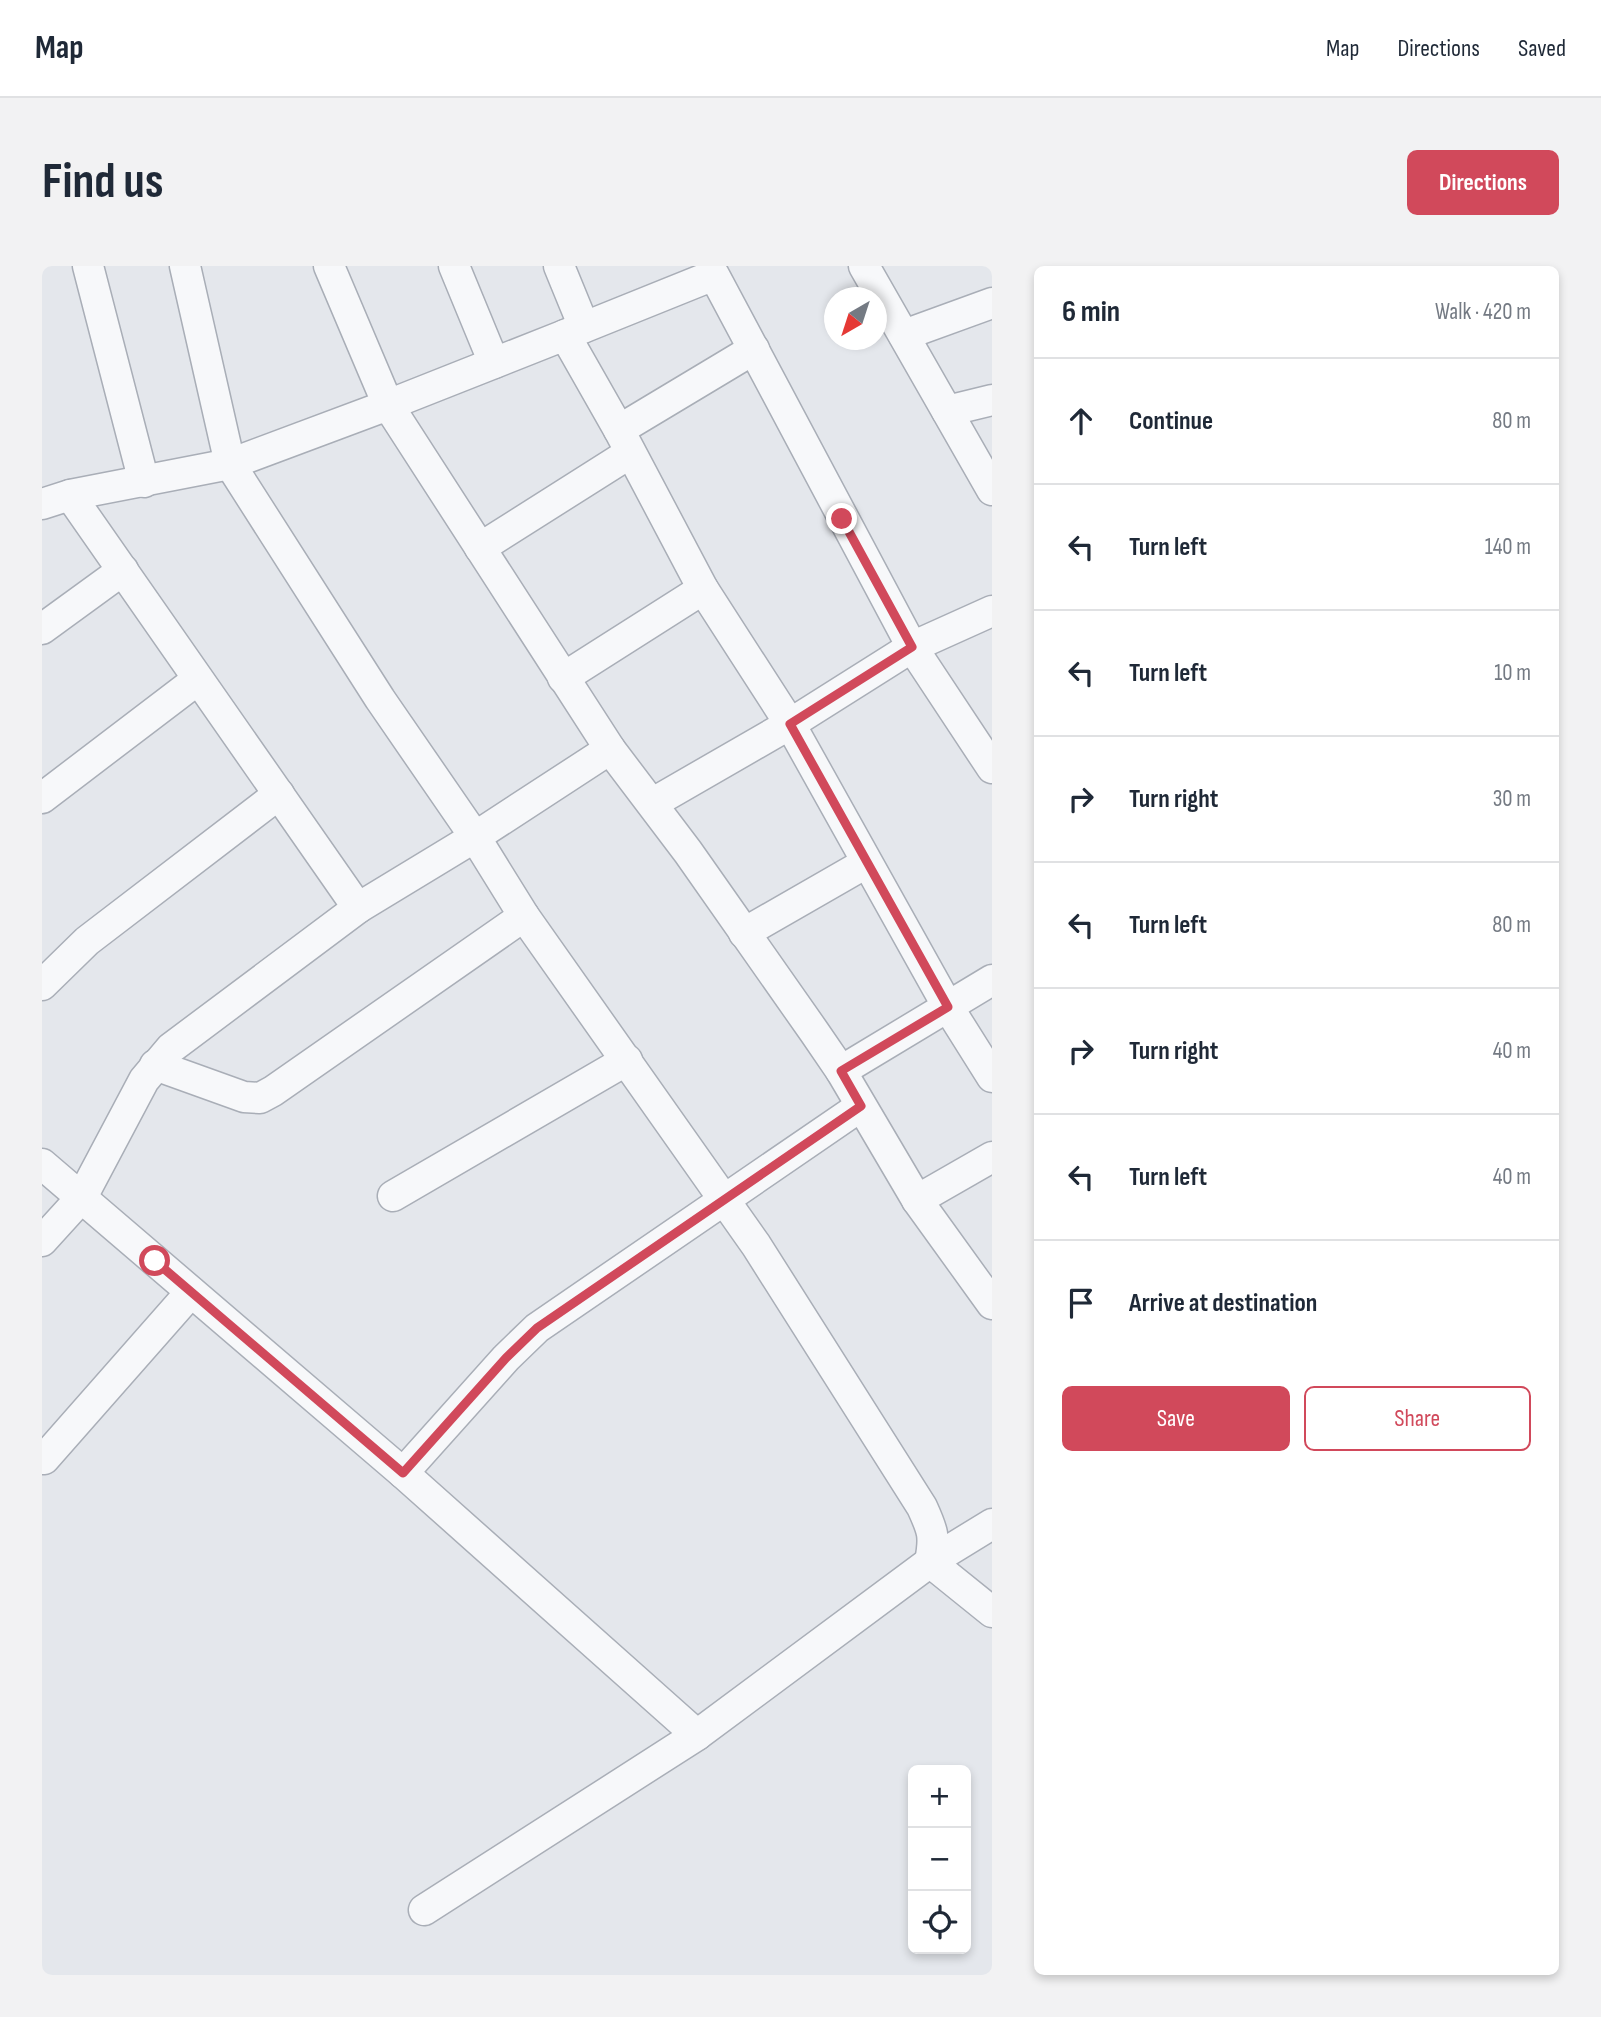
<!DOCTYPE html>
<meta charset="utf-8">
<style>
:root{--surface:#fff;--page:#f2f2f3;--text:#1f2937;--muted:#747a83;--line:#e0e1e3;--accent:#d1495b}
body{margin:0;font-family:"Sofia Sans Condensed",sans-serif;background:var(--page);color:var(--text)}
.controls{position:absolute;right:21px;bottom:21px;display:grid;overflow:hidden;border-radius:10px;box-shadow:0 4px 10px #0003}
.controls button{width:63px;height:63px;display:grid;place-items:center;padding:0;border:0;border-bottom:2px solid var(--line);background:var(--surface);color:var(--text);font:35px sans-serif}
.compass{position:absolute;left:782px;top:21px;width:63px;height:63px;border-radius:50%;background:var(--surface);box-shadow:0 4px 10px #0003;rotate:219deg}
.stop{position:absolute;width:21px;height:21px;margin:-16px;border:5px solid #d1495b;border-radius:50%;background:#fff}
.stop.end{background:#d1495b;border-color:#fff;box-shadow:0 2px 7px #0008}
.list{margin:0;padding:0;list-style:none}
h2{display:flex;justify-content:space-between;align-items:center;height:91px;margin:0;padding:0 28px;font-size:30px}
h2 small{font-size:23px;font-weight:400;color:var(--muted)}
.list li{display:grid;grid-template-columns:46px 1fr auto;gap:21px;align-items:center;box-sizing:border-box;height:126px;padding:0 28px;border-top:2px solid var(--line)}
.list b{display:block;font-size:26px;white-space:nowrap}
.list em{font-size:23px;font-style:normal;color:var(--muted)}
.actions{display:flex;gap:14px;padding:21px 28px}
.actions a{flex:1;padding:16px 0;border:2px solid var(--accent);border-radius:10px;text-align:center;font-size:24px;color:var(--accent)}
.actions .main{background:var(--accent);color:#fff}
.icon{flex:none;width:38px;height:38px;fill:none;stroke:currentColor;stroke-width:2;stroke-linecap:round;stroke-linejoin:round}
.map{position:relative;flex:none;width:950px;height:1709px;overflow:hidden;border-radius:10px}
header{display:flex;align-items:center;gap:42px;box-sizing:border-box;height:98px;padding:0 35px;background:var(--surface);border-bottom:2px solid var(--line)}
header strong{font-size:33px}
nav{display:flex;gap:38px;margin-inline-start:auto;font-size:24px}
.intro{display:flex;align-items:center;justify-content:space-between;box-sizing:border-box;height:168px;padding:0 42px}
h1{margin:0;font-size:49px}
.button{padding:18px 32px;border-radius:10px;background:var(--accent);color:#fff;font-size:24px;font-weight:700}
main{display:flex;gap:42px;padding:0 42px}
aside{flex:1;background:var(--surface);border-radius:10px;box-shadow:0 4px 10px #0003}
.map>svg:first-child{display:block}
</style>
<header>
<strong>Map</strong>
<nav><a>Map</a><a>Directions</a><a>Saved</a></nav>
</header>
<div class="intro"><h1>Find us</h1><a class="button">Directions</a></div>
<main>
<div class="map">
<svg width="950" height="1709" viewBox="0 0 950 1709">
<rect width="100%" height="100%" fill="#e4e7ec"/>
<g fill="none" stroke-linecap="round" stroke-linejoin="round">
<defs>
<g id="street">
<polyline points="46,0 102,216"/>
<path d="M143,0L188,198L338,433L433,571L482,650L714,979L880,1241C891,1265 893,1270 888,1296"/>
<polyline points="287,0 346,139 523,69 577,164 661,323 748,458 906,741 950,811"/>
<polyline points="412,0 452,97"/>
<polyline points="517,0 542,61"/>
<polyline points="822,0 950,224"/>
<polyline points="523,69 672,9 870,381 950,502"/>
<polyline points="862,69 950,37"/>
<polyline points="905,145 950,134"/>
<polyline points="577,164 712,83"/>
<polyline points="28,229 316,642"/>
<polyline points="0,238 28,229 188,198 346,139 568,483 646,586 773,767 799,805 875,934 950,1038"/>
<polyline points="438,282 588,187"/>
<polyline points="0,363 81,304"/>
<polyline points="521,412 661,323"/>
<polyline points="0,532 155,414"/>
<polyline points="611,537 748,458 870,381 950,345"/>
<polyline points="702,667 824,597"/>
<polyline points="0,719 45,675 237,528"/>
<polyline points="113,799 202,831 218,832 231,825 482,650"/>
<polyline points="799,805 950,714"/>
<polyline points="0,898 361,1207 655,1469 888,1296 950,1346"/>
<polyline points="351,930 585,794"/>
<polyline points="875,934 950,891"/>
<polyline points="0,975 40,931 102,814 129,782 316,642 433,571 568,483"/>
<polyline points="2,1193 149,1026"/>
<polyline points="361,1207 464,1092 495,1062 819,840"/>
<polyline points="888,1296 950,1258"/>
<polyline points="382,1644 655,1469"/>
</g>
</defs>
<use href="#street" stroke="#a9aeb7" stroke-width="33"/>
<use href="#street" stroke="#f7f8fa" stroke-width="30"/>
</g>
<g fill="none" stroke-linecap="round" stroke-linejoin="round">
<polyline stroke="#d1495b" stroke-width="9" points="113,995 361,1207 464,1092 495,1062 819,840 799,805 906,741 748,458 870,381 800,253"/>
</g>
</svg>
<div class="controls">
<button>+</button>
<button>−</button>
<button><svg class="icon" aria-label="locate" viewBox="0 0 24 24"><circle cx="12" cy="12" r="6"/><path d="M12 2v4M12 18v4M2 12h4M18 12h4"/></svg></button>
</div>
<svg class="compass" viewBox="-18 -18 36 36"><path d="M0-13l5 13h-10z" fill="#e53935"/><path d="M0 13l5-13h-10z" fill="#747a83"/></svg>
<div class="stop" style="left:113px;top:995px"></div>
<div class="stop end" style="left:800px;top:253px"></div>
</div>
<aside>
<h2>6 min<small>Walk · 420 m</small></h2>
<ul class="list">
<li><svg class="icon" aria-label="ahead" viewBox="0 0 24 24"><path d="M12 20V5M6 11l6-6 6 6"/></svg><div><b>Continue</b></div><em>80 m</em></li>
<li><svg class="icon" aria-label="left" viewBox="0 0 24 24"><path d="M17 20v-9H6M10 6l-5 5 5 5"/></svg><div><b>Turn left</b></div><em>140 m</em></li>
<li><svg class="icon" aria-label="left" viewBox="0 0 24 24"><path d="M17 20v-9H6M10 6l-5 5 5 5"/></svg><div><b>Turn left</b></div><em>10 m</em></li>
<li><svg class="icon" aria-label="right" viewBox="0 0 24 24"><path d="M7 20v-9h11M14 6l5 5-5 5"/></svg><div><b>Turn right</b></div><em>30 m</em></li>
<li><svg class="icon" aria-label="left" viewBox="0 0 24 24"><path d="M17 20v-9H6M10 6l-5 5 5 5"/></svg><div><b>Turn left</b></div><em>80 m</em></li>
<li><svg class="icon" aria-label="right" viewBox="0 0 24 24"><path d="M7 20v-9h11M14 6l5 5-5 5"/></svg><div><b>Turn right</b></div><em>40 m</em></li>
<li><svg class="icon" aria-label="left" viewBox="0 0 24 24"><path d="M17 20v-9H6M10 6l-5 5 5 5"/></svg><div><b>Turn left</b></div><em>40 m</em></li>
<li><svg class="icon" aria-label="arrive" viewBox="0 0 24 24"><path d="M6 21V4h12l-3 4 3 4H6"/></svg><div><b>Arrive at destination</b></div></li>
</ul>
<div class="actions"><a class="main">Save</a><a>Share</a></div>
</aside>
</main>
